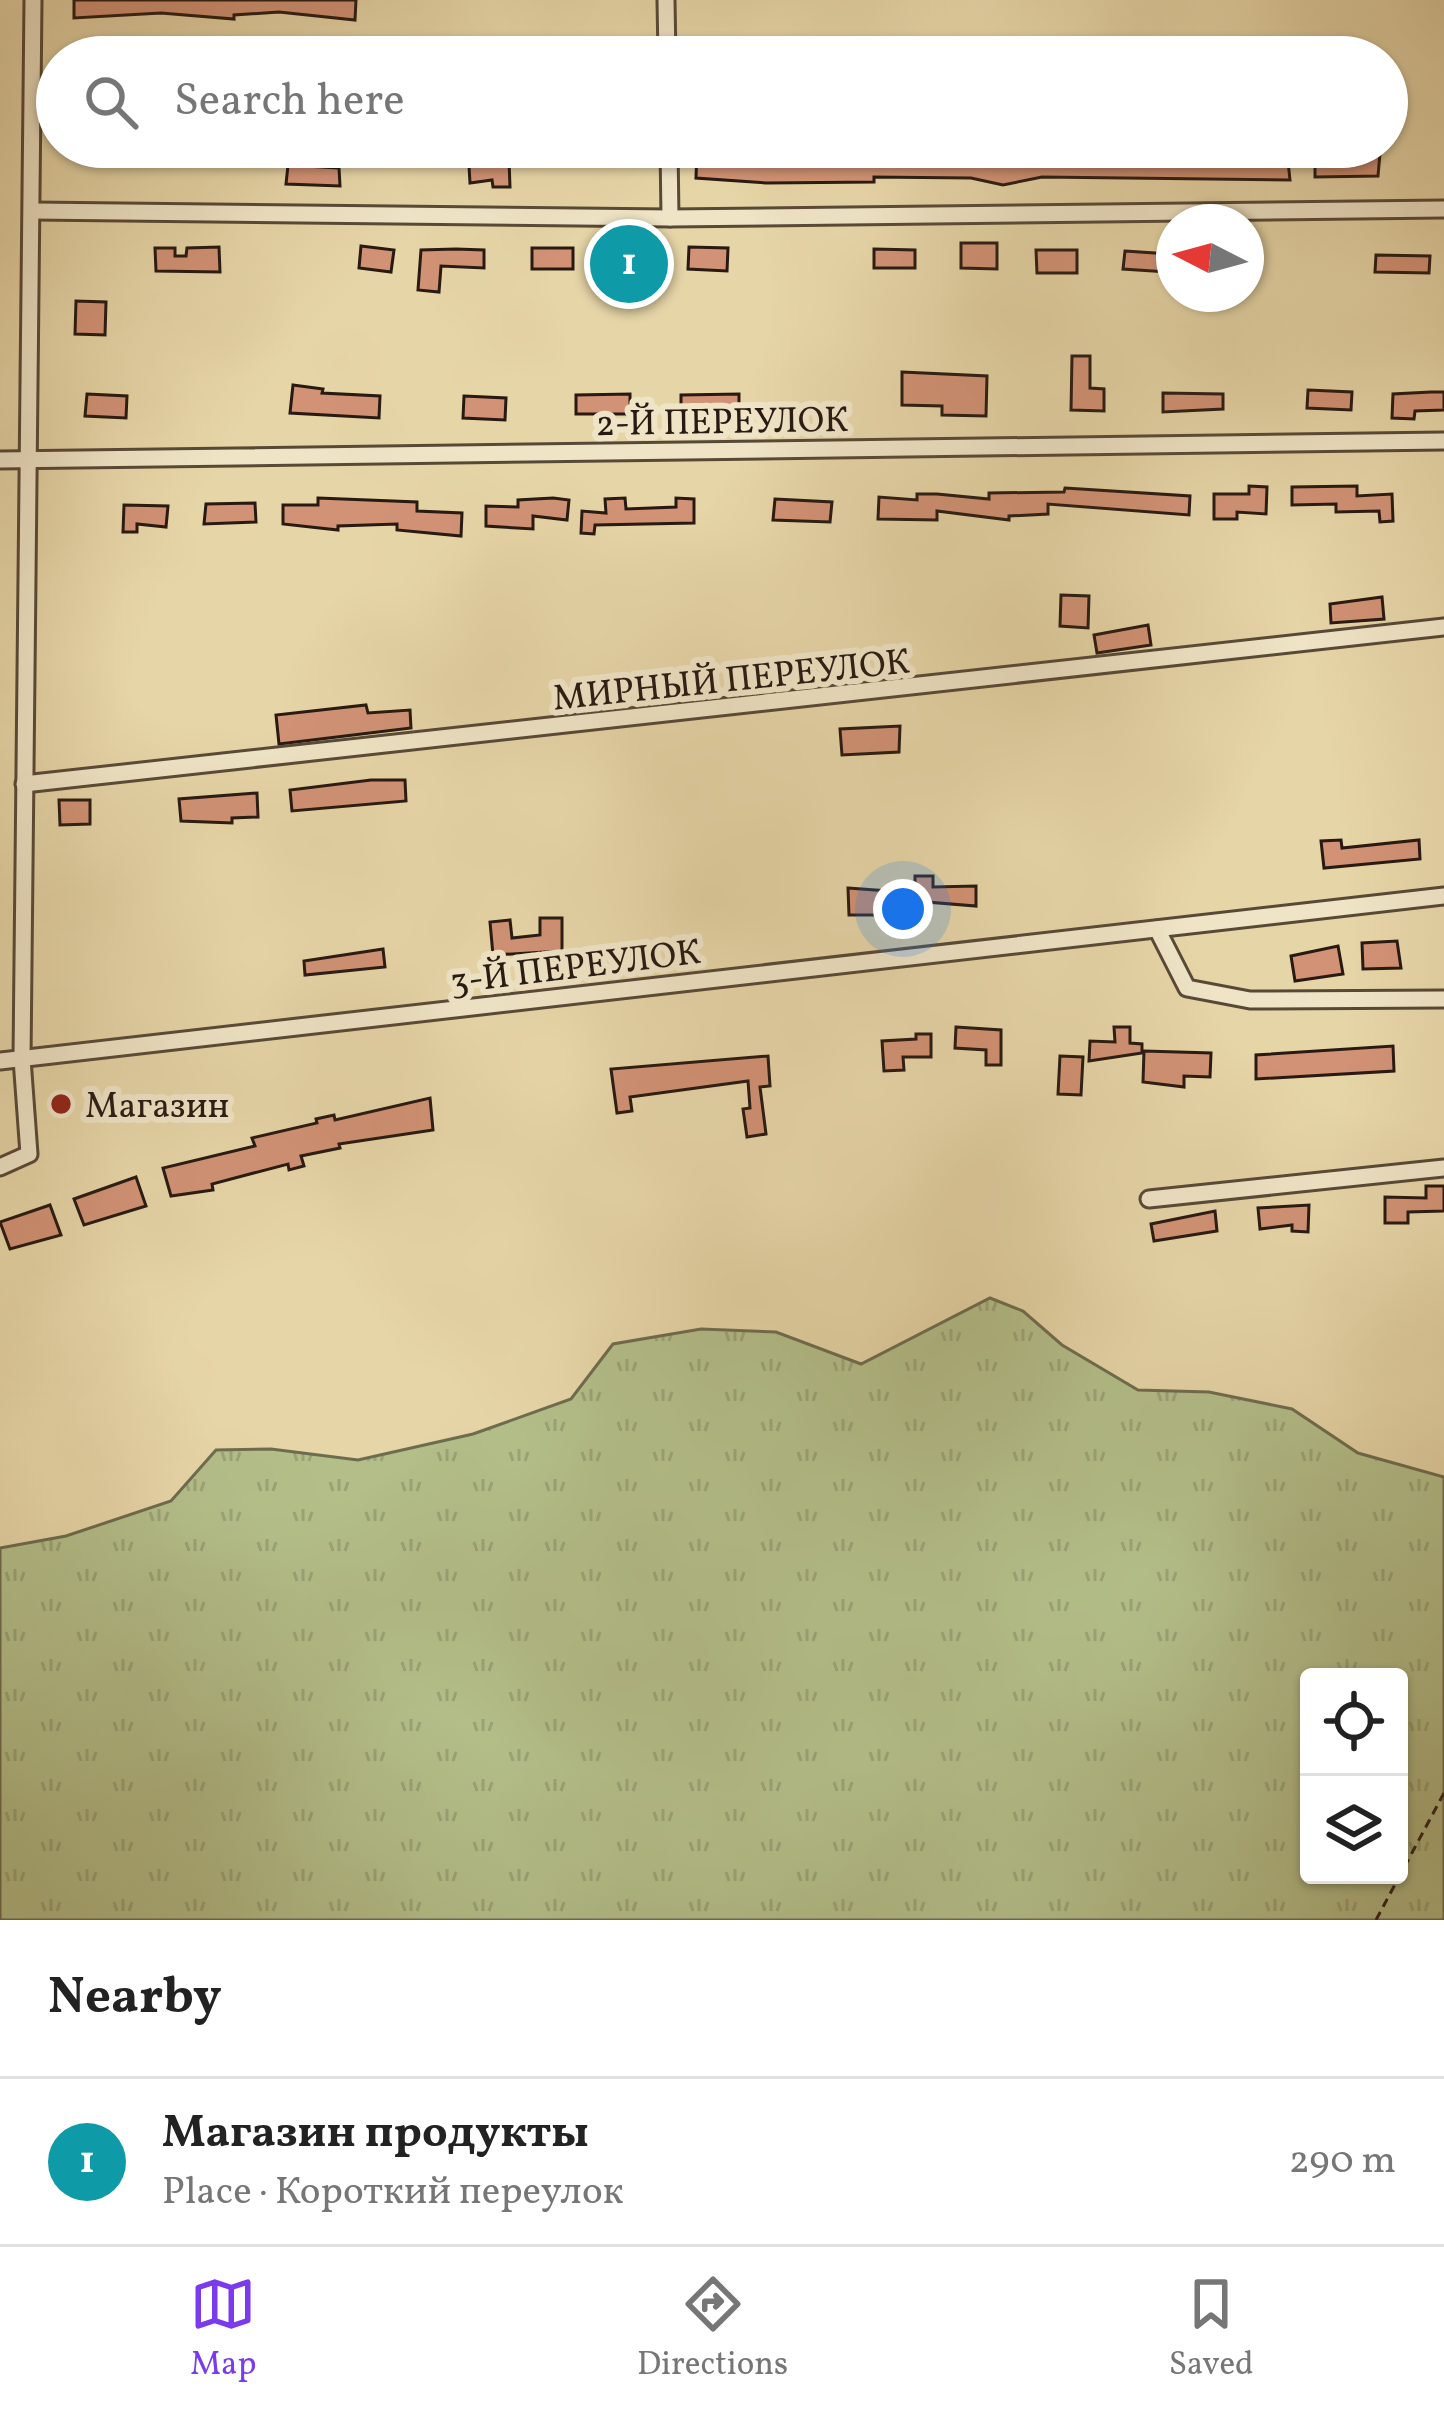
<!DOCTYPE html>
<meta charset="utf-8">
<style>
:root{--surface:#fff;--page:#f6f6f6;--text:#222;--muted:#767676;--line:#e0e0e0;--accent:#7c3aed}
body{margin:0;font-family:Vollkorn,serif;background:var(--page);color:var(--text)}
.controls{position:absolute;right:36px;bottom:36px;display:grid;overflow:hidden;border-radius:12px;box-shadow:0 3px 9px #0004}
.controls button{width:108px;height:108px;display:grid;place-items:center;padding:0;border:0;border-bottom:3px solid var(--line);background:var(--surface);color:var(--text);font:60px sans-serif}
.compass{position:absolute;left:1156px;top:204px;width:108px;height:108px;border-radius:50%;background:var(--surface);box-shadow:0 3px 9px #0004;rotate:276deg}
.you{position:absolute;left:903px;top:909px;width:42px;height:42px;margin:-30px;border:9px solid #fff;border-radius:50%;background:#1a73e8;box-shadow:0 0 0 18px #1a73e833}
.badge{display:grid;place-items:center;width:78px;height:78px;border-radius:50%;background:var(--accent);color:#fff;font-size:39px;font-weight:700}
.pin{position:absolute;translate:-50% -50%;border:6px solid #fff;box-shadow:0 3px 12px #0006}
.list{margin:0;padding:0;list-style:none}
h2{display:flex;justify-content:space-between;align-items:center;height:156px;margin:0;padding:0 48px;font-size:51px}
h2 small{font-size:39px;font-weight:400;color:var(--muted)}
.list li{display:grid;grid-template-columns:78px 1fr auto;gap:36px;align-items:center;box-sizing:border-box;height:168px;padding:0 48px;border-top:3px solid var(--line)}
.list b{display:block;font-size:45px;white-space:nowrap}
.list p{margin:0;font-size:39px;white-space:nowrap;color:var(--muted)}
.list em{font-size:39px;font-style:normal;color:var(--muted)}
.icon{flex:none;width:66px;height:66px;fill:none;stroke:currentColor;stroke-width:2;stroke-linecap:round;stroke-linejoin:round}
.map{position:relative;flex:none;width:1444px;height:1920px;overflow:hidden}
.search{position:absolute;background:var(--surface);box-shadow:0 3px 9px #0004;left:36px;right:36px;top:36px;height:132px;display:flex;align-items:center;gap:30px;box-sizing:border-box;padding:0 42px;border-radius:66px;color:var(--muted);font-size:45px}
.sheet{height:324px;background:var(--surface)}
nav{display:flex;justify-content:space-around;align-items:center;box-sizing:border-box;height:168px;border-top:3px solid var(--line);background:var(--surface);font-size:33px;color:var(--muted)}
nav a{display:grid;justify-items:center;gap:6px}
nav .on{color:var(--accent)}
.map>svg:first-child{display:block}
</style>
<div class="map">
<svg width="1444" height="1920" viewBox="0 0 1444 1920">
<defs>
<pattern id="grass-tufts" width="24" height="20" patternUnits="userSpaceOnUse" patternTransform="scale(3)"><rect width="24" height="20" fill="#b3be89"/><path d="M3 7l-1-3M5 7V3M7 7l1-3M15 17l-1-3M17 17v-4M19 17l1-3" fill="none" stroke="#9aa375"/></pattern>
</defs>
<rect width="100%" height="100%" fill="#e6d5a7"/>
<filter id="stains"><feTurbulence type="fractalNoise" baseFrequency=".00167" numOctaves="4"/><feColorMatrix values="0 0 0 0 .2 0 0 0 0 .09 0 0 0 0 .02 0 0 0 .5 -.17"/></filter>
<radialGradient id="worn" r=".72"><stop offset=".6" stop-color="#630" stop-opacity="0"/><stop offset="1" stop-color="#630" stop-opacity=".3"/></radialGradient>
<path fill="url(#grass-tufts)" stroke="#6e6c4e" stroke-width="3" fill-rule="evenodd" d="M990,1298L1023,1311L1062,1345L1138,1390L1209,1392L1292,1409L1358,1453L1444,1477V1920H0V1548L66,1536L171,1501L216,1450L271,1449L358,1460L473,1434L571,1399L613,1344L701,1329L776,1332L861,1364ZM1309,1677H1399V1875H1309Z"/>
<g fill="#d19275" stroke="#281a12" stroke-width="3">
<polygon points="74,0 356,0 355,20 279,12 234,15 234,19 161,13 74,18"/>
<polygon points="697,148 754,150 753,160 810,162 810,152 973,158 973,150 1005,152 1005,157 1104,160 1104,155 1144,158 1144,151 1233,156 1287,152 1290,180 1042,177 1003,185 971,178 874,177 874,182 766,183 696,178"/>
<polygon points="1315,152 1380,153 1378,176 1315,177"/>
<polygon points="509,160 510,187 493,187 492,180 470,183 469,166"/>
<polygon points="288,165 339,168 340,186 286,184"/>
<polygon points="961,243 997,243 997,269 961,268"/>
<polygon points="361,246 394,250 391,272 359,268"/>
<polygon points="219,247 220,272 156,271 155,248 175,248 175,256 186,256 187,248"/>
<polygon points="689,247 728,248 727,271 688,269"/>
<rect x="532" y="248" width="41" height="21"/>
<polygon points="456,249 484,250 484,268 441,266 439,292 418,290 421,250"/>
<polygon points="874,249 915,250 915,268 874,268"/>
<rect x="614" y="250" width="31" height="28"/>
<polygon points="1036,250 1077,250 1077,273 1037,273"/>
<polygon points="1125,251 1169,254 1167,272 1123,269"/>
<polygon points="1376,255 1430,256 1429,273 1375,272"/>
<polygon points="76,301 106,302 105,335 75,334"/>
<polygon points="1072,356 1090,356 1090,388 1104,389 1104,411 1071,410"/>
<polygon points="902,372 987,376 986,416 942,415 942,406 902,405"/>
<polygon points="293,385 323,389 322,393 380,396 379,418 290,413"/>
<polygon points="1308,390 1352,392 1351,410 1307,408"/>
<polygon points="1431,392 1444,392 1444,410 1415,411 1414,419 1392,418 1393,394"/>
<polygon points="1163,393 1223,394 1223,409 1163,412"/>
<polygon points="87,394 127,396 126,418 85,416"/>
<polygon points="630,394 630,414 576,414 576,395"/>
<polygon points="739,394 739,412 681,413 681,395"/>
<polygon points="464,396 506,398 505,420 463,418"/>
<polygon points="1249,486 1267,487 1266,514 1237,512 1237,519 1214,519 1214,494 1249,494"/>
<polygon points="1357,486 1357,496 1392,494 1393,521 1380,522 1379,511 1336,512 1336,504 1292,505 1292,487"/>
<polygon points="1065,488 1190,496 1189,515 1048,504 1048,514 1009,516 1009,520 937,511 937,520 878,519 879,497 917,500 917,494 937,494 989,499 989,493 1064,492"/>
<polygon points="318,498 417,502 417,511 462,513 461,536 397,530 397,524 338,526 338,530 283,524 283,505 318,505"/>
<polygon points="553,498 569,500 567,520 533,516 533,529 486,526 486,506 518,507 518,500"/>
<polygon points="625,498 626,509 676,507 676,498 694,499 694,523 595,525 594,534 581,533 582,511 606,513 605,499"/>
<polygon points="775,499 832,502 830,522 773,520"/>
<polygon points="255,503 256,522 204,524 206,504"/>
<polygon points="124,505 168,506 166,527 137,524 137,532 123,532"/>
<polygon points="1061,595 1089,596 1088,628 1060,626"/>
<polygon points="1382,597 1384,619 1331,623 1330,604"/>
<polygon points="1148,625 1151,645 1097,653 1094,635"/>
<polygon points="366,705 368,713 410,710 411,728 279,744 276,715"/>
<polygon points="900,726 899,752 842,755 840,729"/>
<polygon points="371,780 405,780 406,801 292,811 290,790"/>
<polygon points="257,793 258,817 232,818 232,823 181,821 179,799"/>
<polygon points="59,800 90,800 90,824 60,825"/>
<polygon points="1341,840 1342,848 1419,840 1420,859 1324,868 1321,841"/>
<polygon points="915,876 933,876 933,887 976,886 976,906 915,901"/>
<polygon points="848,888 902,892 902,915 849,915"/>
<polygon points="540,918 562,918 562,951 493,955 490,922 510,920 512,938 540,935"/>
<polygon points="1397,941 1401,968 1363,969 1362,943"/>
<polygon points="1338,946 1343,974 1295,981 1291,956"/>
<polygon points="383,949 385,967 305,975 304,961"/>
<polygon points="956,1027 1001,1030 1001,1065 986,1065 986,1050 955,1048"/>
<polygon points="1114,1027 1130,1027 1130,1043 1142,1044 1142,1053 1089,1061 1090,1041 1115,1042"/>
<polygon points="916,1034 931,1034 931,1057 903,1057 904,1070 884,1071 882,1041 916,1039"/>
<polygon points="1393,1046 1394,1071 1256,1079 1256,1055"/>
<polygon points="1144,1051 1211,1053 1210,1077 1184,1076 1184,1087 1143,1082"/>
<polygon points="768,1056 770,1086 760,1087 766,1134 747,1137 743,1109 750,1108 748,1081 630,1097 632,1111 617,1113 611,1069"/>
<polygon points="1060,1056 1083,1057 1081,1095 1058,1094"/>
<polygon points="430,1098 433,1130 339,1144 340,1148 301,1156 304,1166 289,1170 288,1164 212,1184 213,1190 171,1196 163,1168 255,1146 252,1138 317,1123 316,1119 334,1115 335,1120"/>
<polygon points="136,1177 146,1206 84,1225 74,1199"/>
<polygon points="1426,1186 1444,1186 1444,1211 1408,1212 1408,1223 1385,1223 1385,1197 1426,1198"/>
<polygon points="50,1205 61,1235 10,1249 0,1222"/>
<polygon points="1309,1205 1308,1232 1292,1231 1292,1225 1260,1229 1258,1208"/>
<polygon points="1215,1211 1217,1231 1154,1241 1151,1224"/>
</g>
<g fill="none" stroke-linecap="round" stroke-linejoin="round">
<defs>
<g id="minor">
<polyline points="666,0 667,57"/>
<polyline points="669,147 670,218"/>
<polyline points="33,211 670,218 1444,209"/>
<polyline points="0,460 1444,441"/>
<polyline points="24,784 1444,627"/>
<polyline points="1157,929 1187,988 1250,1000 1444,999"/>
<polyline points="0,1061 1444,896"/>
<polyline points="0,1167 29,1154 22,1059 33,0"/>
<polyline points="1149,1199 1444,1168"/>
</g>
</defs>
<use href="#minor" stroke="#584937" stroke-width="21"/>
<polyline stroke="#281a12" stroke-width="3" stroke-dasharray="9 6" stroke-linecap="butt" points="1376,1920 1444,1793"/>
<use href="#minor" stroke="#efe4c6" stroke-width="15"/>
</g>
<circle fill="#8f2418" stroke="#efe4c6" stroke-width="4.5" cx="61" cy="1104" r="12"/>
<g text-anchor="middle" stroke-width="12" stroke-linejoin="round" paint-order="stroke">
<g font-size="36" fill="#281a12" stroke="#efe4c6">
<text transform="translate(722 420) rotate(-1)" y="13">2-Й ПЕРЕУЛОК</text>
<text transform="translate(731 678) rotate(-6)" y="13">МИРНЫЙ ПЕРЕУЛОК</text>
<text transform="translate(575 965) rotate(-7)" y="13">3-Й ПЕРЕУЛОК</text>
</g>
<g font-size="36" fill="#281a12" stroke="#efe4c6" text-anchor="start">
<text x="85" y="1117">Магазин</text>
</g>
</g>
<rect width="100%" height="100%" filter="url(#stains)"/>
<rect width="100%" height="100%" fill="url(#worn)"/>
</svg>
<div class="controls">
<button><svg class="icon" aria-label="locate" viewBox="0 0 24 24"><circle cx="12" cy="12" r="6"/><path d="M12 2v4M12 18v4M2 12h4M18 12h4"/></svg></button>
<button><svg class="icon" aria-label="layers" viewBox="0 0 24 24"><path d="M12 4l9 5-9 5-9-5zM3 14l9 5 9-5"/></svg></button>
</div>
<svg class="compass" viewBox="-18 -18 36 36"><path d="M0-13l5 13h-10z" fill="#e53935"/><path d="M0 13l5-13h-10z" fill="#767676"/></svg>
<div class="you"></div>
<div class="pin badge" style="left:629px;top:264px;background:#0f9aa8">1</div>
<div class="search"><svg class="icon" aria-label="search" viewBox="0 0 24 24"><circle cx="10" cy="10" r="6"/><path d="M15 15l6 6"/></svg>Search here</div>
</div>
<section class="sheet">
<h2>Nearby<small></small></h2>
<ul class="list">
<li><span class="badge" style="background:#0f9aa8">1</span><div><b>Магазин продукты</b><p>Place · Короткий переулок</p></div><em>290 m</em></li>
</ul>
</section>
<nav>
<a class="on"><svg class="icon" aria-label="map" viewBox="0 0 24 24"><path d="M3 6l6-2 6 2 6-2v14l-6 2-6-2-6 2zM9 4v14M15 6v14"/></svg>Map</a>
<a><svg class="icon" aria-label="directions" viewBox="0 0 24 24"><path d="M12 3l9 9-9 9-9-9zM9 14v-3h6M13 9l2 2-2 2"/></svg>Directions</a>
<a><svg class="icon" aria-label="saved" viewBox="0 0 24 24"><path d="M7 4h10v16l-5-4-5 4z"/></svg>Saved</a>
</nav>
